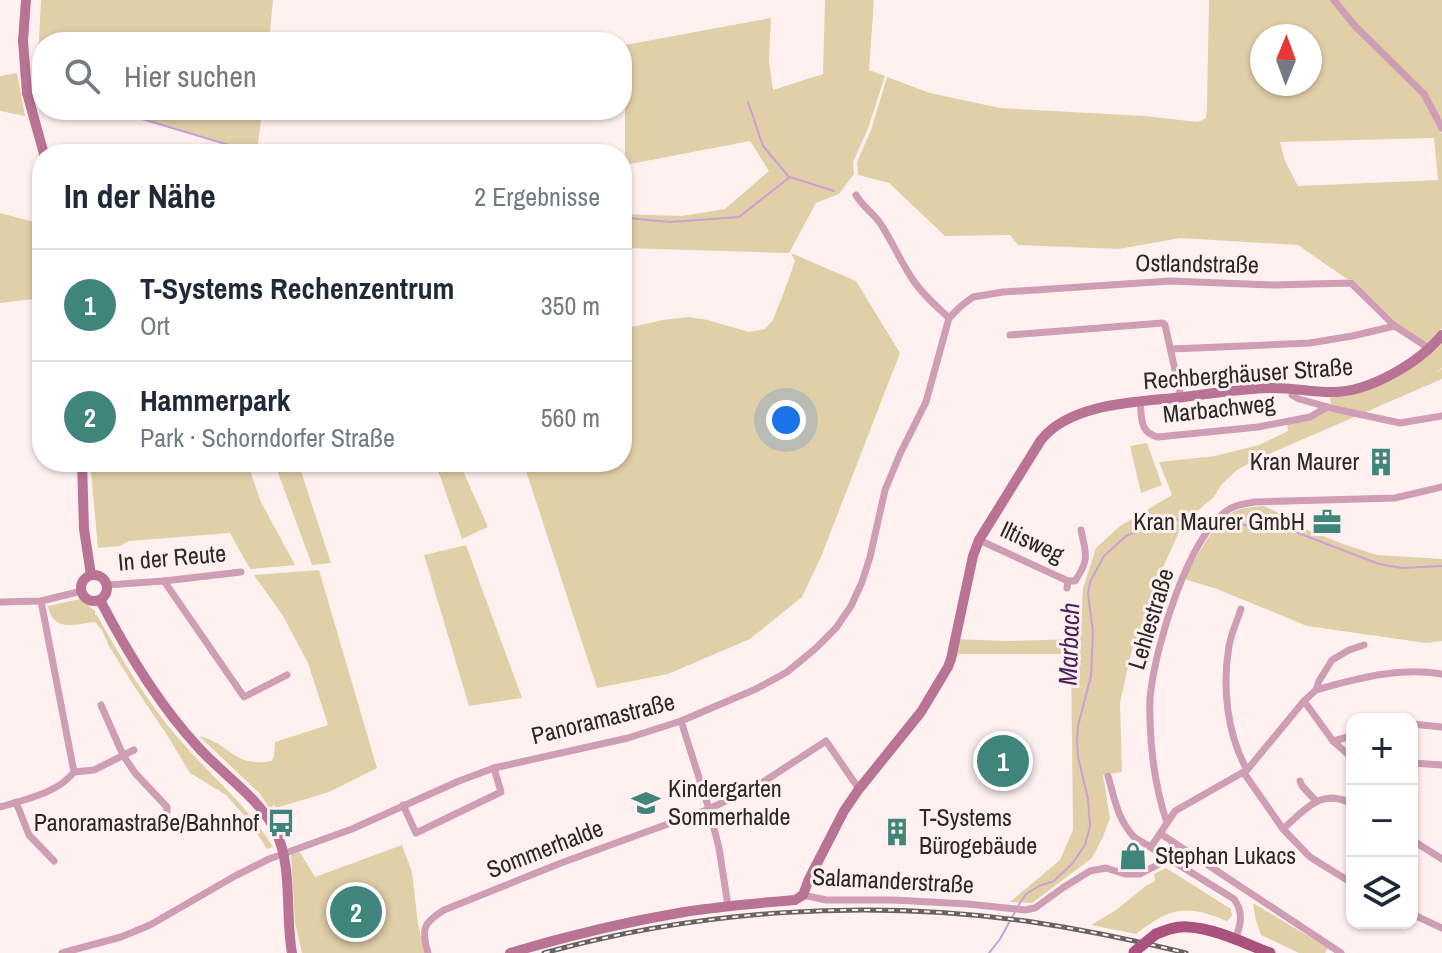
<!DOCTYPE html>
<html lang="de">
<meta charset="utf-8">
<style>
:root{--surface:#fff;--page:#f6f6f7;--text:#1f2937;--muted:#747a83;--line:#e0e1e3;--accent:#40857b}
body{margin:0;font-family:"Archivo Narrow",sans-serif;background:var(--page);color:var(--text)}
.controls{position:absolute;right:24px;bottom:24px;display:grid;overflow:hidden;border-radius:16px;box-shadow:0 2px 6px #0004}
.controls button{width:72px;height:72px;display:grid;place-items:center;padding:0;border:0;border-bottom:2px solid var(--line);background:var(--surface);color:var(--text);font:40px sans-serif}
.compass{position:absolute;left:1250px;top:24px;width:72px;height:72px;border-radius:50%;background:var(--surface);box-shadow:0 2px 6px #0004;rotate:1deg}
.you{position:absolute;left:786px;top:420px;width:28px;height:28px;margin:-20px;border:6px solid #fff;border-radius:50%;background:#1a73e8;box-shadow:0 0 0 12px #1a73e833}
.badge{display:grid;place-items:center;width:52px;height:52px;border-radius:50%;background:var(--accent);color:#fff;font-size:26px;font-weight:700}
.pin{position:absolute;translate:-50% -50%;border:4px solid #fff;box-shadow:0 2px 8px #0006}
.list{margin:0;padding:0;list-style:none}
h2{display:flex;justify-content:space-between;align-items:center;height:104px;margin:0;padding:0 32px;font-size:34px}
h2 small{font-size:26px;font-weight:400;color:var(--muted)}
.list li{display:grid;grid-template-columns:52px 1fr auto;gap:24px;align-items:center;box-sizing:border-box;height:112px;padding:0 32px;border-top:2px solid var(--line)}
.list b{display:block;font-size:30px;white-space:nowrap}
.list p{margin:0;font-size:26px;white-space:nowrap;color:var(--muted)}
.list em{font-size:26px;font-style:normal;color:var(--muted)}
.icon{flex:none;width:44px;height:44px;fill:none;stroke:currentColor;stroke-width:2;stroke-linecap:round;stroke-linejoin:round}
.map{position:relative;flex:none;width:1442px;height:953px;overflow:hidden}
.search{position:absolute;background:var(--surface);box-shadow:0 2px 6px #0004;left:32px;top:32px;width:600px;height:88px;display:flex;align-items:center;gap:20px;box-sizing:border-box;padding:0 28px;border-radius:32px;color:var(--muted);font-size:30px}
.panel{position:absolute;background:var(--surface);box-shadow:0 2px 6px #0004;left:32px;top:144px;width:600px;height:328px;border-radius:32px}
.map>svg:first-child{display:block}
</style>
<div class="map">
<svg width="1442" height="953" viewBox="0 0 1442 953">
<rect width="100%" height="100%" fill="#fff1f0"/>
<g fill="#e1cfa8" fill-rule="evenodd">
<polygon points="41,0 273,0 269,42 42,42 42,88 39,40"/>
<polygon points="825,0 874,0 869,70 885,76 868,129 853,162 854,174 839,194 816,203 789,253 623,248 623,214 682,216 725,209 769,171 750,141 625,165 625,45 771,18 769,61 773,90 823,74"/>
<path d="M1209,0H1331L1421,94L1442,134V328L1428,344L1408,333L1352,279H1347L1298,245L1180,238L1119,249L1018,245L1010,235L945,236L889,183L858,175L857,162L871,130L887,77L930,93L1000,108L1144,116L1198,122L1206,118L1207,107ZM1262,36H1310V84H1262ZM1434,138L1438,180L1298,186L1285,161L1280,142Z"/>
<polygon points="1337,0 1442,0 1442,121 1425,92 1358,25"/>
<polygon points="17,73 25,116 0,111 0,76"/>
<polygon points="115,110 262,110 257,153"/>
<polygon points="0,213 42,224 42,298 0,303"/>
<polygon points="791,253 856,281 900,353 821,557 802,597 750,639 668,674 597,688 527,474 524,462 622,462 622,329 663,320 689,317 708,320 749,332 765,329 773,320 788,281 795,261"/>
<polygon points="1442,342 1442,368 1434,374 1442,369 1442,379 1255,460 1237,470 1221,485 1214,497 1183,523 1162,570 1131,653 1120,703 1122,772 1103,775 1110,818 1103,837 1092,858 1032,903 1010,902 1060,860 1073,830 1071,654 959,654 948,667 956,639 1009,641 1080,639 1083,588 1096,548 1120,526 1172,495 1159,462 1215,456 1259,445 1288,431 1287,424 1331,406 1330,397 1349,395 1414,366"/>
<polygon points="1147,443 1162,485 1141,493 1130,446"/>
<polygon points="90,462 247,462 261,502 295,565 250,569 230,533 129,541 120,546 98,548"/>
<polygon points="274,462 298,462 331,563 312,565"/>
<polygon points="435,462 459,462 488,527 462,539"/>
<path d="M1264,506L1277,512L1293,524L1343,544L1377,555L1442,559V641L1426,643L1307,626L1217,589L1184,579C1195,561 1213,522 1233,512C1242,507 1254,507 1264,506Z"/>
<polygon points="466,545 522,698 469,706 424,555"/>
<path d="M319,570L377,768L329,792L276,808L274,805L270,809L260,794L199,736C230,743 233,768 272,761L274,756L275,742L328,725L308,663L283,616L254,575Z"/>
<path d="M80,599L95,611V615H97C121,658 147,702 179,739C211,776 248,806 273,847L267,849L249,821L226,795L190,773L167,735L134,686L109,646L102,630L95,622C75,624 53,633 48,606Z"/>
<polygon points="402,845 412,872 418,924 425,953 302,953 295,923 291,854 300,852 315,877"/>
<path d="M1166,868L1231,909L1232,916L1227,921C1187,904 1170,907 1136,934L1091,925L1116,910L1147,885L1155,881L1154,874Z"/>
<polygon points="1253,903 1328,948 1325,953 1299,953 1261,935 1256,921"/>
</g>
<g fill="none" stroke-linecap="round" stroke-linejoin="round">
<g stroke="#c9a1d4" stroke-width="2">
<polyline points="748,102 763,146 789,177"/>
<polyline points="112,110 259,154"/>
<polyline points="629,218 670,222 739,217 790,177 834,191"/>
<polyline points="1218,523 1269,527 1293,531 1379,564 1402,568 1442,566"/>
<polyline points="1018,906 1026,894 1039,886 1054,881 1072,864 1085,845 1090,826 1088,799 1078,757 1077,740 1078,726 1091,676 1093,632 1088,594 1090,582 1104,556 1126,536 1167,519 1212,522"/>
<polyline points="989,953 1000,939 1015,912"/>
</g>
<g stroke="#cf9eb4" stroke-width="7">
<polyline points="1334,0 1355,26 1424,94 1442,128"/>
<path d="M856,195C862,206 873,213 880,223C892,241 900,260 911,277C921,293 936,306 949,318"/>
<polyline points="1010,335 1163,323 1165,325 1181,397"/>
<polyline points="1172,349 1310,343 1352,336 1395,326"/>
<polyline points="1292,389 1292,395 1299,399 1335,409 1400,423 1442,416"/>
<path d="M1140,401C1142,417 1139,433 1158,437L1258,427L1310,417L1327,407"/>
<polyline points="979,540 1068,581"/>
<polyline points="164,581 244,697 287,675"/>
<polyline points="107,585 164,581 241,572"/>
<path d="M1067,588L1068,581H1075C1090,559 1086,554 1081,530"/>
<polyline points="41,601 74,772"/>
<polyline points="0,602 41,601 82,591"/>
<path d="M1241,609C1237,621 1231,634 1229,646C1222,687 1227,734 1247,770"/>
<path d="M1316,690C1359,678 1398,667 1442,674"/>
<polyline points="1304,701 1333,741 1352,758"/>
<polyline points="101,705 123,755 135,773 167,807 167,812"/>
<polyline points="681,721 709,809 719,848 728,906"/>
<polyline points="1412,724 1442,727"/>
<polyline points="1333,741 1352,736"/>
<polyline points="1412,763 1442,765"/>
<polyline points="1244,773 1283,829 1310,857 1352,883"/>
<path d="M1108,776C1115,800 1117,818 1134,837L1234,899C1244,913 1241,924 1235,940"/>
<polyline points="1300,781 1302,786 1316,801"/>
<polyline points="16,802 29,835 54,861"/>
<polyline points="403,805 416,833 501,792 494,768"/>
<path d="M0,807C24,800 58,793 74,772L94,770L134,750"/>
<path d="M1167,823C1156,790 1151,756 1150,721C1150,711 1149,700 1151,690C1157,642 1187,542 1225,512C1233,505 1244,504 1254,502L1395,498L1442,487"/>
<path d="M1283,829C1305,810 1321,787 1352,804"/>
<polyline points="1161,834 1341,953"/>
<polyline points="1412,840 1442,859"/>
<polyline points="1151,847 1175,811 1247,770 1304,701 1316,690 1319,681 1332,660 1349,650 1364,645"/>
<polyline points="803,895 826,900 893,900 968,904 1025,910 1035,908 1064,887 1090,871 1106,868 1125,874 1140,874 1169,859"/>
<polyline points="1412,914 1442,928"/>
<polyline points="62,953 121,937 150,925 235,876 269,859 352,829 459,781 494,768 628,738 681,721 756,689 787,672 815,649 836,628 851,606 862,582 870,557 885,490 900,454 926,402 949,318 961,306 973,297 1003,292 1170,281 1274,285 1351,283 1395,326 1430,349"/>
<path d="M428,953C421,929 423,923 444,910L561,863L709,809L757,786L826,741L859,789"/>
</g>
<g stroke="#b97394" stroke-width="10">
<polyline points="26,0 23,41 27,93 44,154"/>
<polyline points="82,462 84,529 91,575"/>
<circle cx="94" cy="588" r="13"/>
<path d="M100,600C126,650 159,705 198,747C223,775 260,798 276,832C293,867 285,915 292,953"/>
<path d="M510,953C567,936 625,922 684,912C721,906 758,903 795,900L803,895L809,879L844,811L859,789L921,712L948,667L951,659L973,556L979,540L1041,440C1071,402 1140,402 1184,397C1212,393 1241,389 1269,388C1290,387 1310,392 1331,392C1368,393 1419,363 1442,335"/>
</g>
<path stroke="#a8527d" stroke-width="11" d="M1156,934C1166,930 1176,926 1188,927C1214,928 1246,944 1270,953"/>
<defs>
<path id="rail" d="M544,953C699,910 866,899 1026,921C1080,929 1134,940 1186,953"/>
</defs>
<use href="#rail" stroke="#696262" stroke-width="5"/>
<use href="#rail" stroke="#fff1f0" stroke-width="2" stroke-dasharray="6" stroke-linecap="butt"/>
<polyline stroke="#a8527d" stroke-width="11" points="1134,952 1156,934"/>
</g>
<defs>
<symbol id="building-bare" viewBox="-9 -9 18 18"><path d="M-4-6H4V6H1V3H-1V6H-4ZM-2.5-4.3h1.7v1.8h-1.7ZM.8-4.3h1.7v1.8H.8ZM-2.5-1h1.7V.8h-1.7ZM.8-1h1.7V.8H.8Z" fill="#40857b" stroke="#fff1f0" stroke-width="2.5" paint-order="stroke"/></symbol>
<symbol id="office-bare" viewBox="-9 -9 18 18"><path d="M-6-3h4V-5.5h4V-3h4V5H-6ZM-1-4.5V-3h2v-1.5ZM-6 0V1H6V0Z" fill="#40857b" stroke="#fff1f0" stroke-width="2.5" paint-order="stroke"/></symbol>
<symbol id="school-bare" viewBox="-9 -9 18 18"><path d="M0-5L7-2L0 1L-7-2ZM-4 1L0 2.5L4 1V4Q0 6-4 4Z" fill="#40857b" stroke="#fff1f0" stroke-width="2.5" paint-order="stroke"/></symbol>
<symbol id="bus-bare" viewBox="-9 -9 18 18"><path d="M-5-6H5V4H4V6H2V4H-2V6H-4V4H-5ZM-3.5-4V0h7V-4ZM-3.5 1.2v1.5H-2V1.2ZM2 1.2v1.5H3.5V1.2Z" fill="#40857b" stroke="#fff1f0" stroke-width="2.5" paint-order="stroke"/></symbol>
<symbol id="shop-bare" viewBox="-9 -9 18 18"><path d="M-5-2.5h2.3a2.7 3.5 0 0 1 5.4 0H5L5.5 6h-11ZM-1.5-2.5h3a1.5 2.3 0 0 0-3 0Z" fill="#40857b" stroke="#fff1f0" stroke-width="2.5" paint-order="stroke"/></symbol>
</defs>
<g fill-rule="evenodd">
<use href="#building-bare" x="1361" y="442" width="40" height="40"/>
<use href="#office-bare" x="1307" y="502" width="40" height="40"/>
<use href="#school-bare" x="626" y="783" width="40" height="40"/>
<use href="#bus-bare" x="261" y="803" width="40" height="40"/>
<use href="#building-bare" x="877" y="812" width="40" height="40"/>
<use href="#shop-bare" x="1113" y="836" width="40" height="40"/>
</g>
<g text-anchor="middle" stroke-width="6" stroke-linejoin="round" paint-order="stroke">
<g font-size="24" fill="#2d2828" stroke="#fff1f0">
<text transform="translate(1197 264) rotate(1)" y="8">Ostlandstraße</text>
<text transform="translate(1248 374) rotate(-4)" y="8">Rechberghäuser Straße</text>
<text transform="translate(1219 409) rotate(-6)" y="8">Marbachweg</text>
<text transform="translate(1032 542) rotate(25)" y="8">Iltisweg</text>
<text transform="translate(172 558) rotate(-5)" y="8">In der Reute</text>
<text transform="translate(1151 619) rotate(-73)" y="8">Lehlestraße</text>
<text transform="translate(603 719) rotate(-14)" y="8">Panoramastraße</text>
<text transform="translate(545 849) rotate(-21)" y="8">Sommerhalde</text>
<text transform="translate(893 881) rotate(3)" y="8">Salamanderstraße</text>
</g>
<g font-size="24" fill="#2d2828" stroke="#fff1f0" text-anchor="end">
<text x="1359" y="470">Kran Maurer</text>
<text x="1305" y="530">Kran Maurer GmbH</text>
<text x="668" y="797" text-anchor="start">Kindergarten<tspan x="668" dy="28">Sommerhalde</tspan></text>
<text x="919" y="826" text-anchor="start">T-Systems<tspan x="919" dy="28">Bürogebäude</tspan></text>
<text x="259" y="831">Panoramastraße/Bahnhof</text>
<text x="1155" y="864" text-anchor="start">Stephan Lukacs</text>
</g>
<g font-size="26" font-style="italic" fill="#501f5d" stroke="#fff1f0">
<text transform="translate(1069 644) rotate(-88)" y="9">Marbach</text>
</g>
</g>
</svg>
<div class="controls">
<button>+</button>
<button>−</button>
<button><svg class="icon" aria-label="layers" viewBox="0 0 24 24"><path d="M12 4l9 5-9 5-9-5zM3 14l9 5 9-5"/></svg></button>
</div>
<svg class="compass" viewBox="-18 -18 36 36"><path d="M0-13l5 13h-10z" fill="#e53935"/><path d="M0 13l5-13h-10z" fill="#747a83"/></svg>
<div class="you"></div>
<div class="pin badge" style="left:1003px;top:761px">1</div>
<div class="pin badge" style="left:356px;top:912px">2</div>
<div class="search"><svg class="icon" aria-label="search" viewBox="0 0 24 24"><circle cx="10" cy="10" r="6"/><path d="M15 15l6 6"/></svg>Hier suchen</div>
<section class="panel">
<h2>In der Nähe<small>2 Ergebnisse</small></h2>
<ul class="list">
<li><span class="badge">1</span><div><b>T-Systems Rechenzentrum</b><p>Ort</p></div><em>350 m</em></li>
<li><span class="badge">2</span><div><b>Hammerpark</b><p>Park · Schorndorfer Straße</p></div><em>560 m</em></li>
</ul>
</section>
</div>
